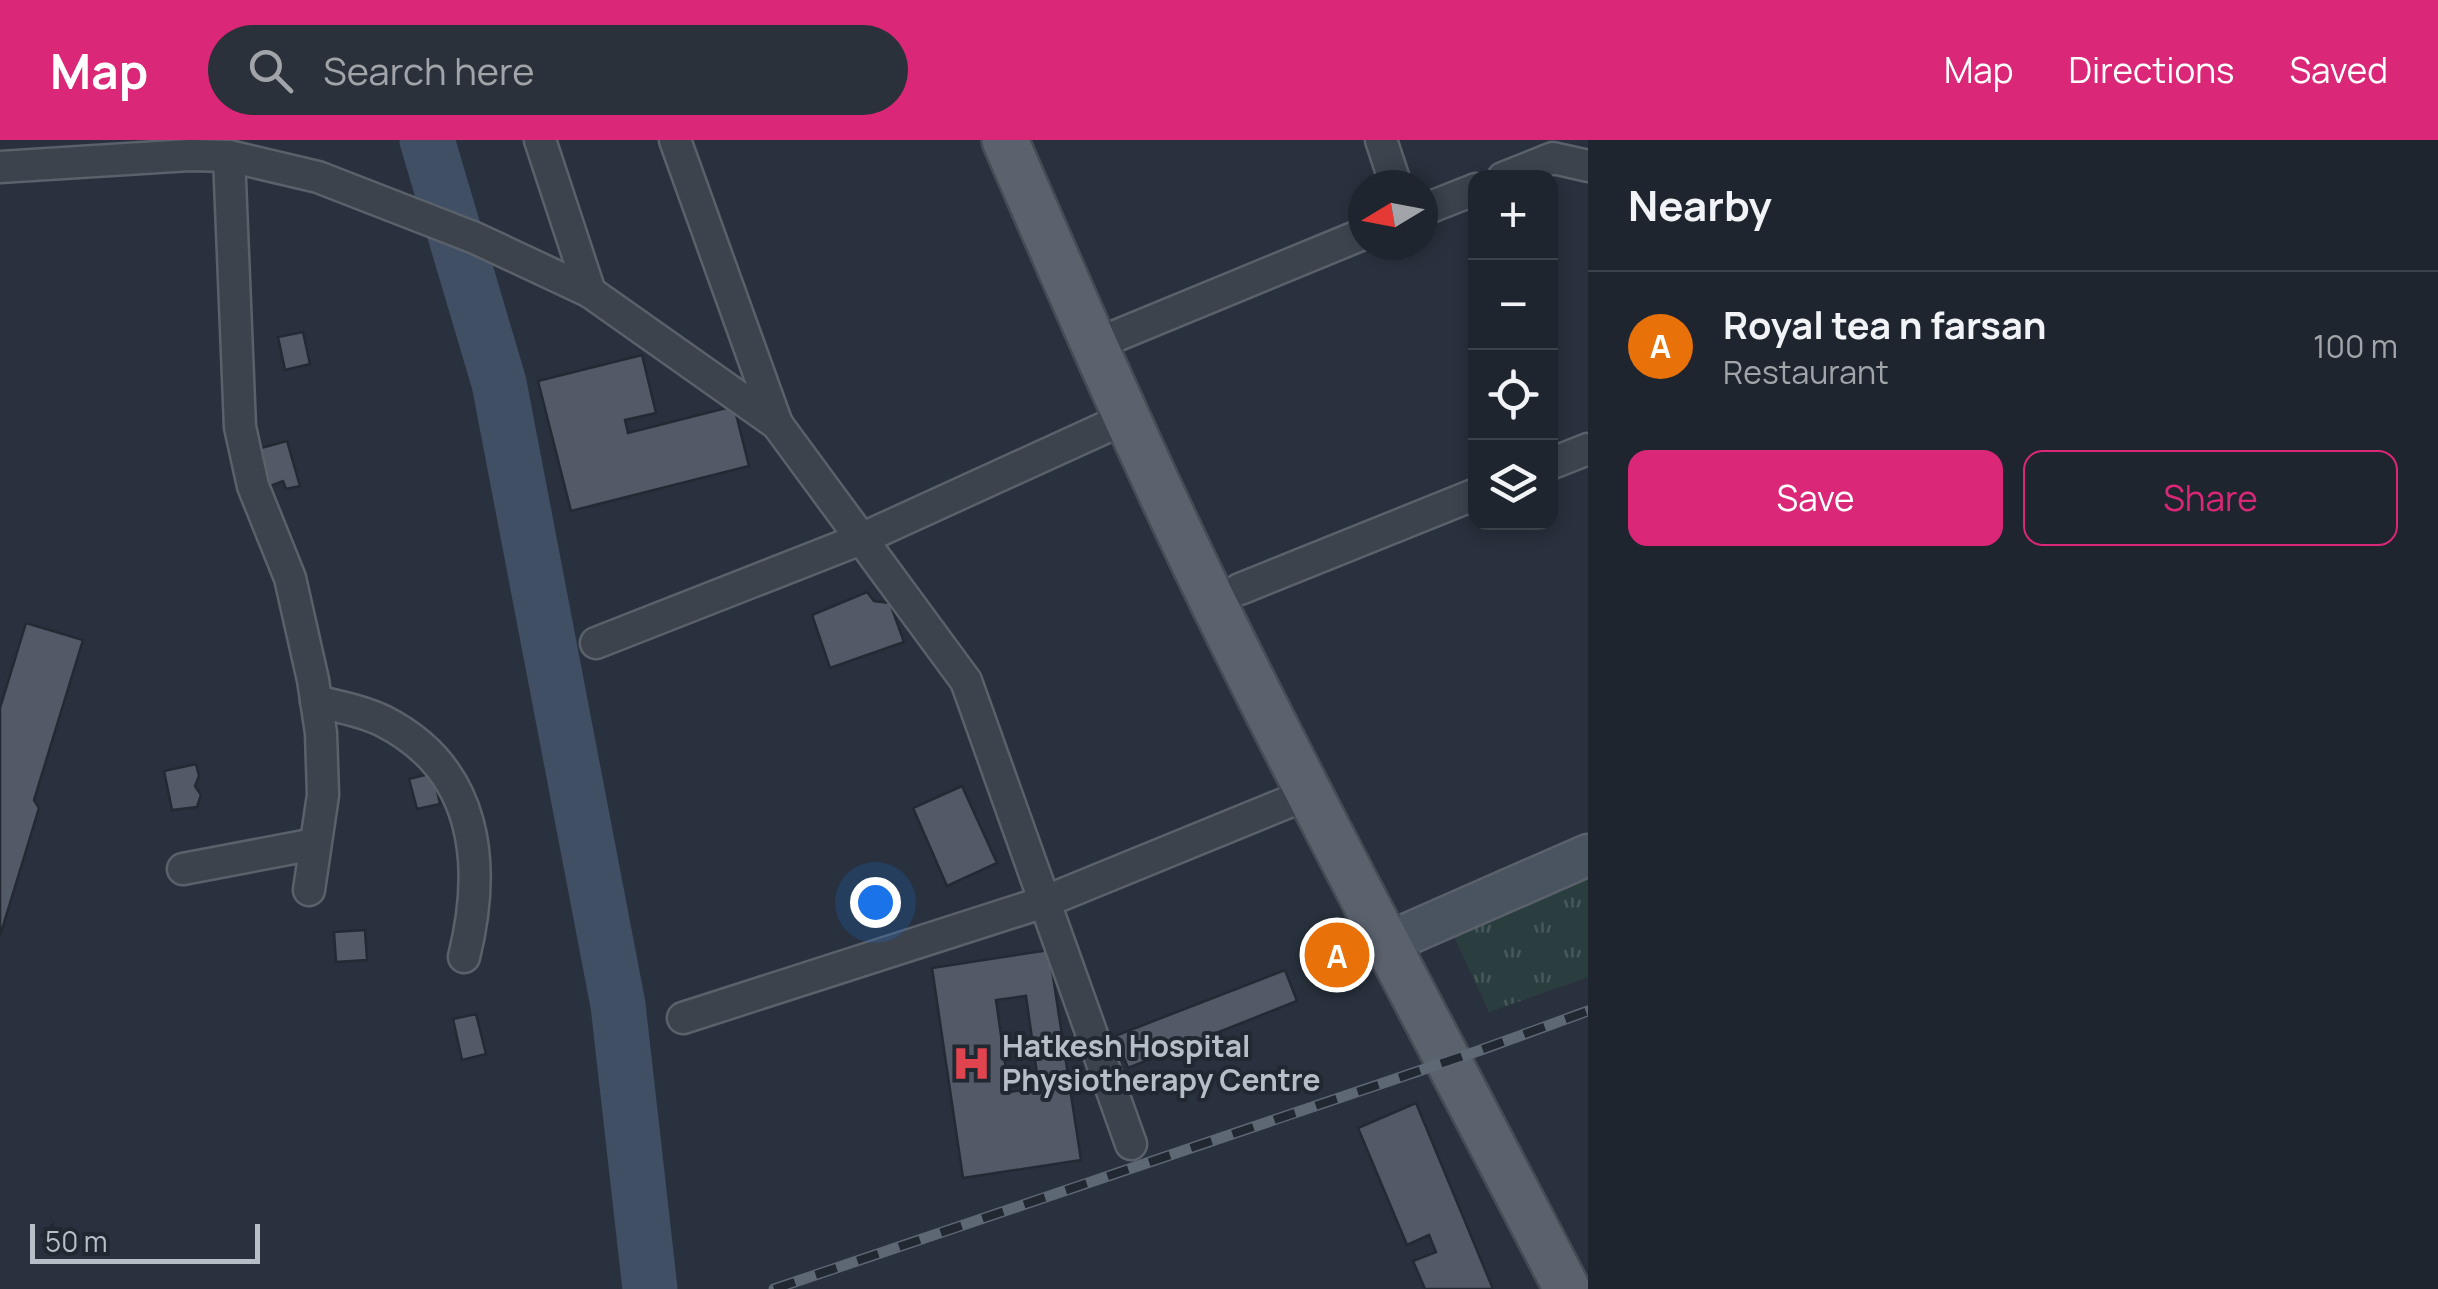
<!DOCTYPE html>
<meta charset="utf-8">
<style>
:root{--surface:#1e252e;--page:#2b313a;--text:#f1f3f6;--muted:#a1a5aa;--line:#3c424a;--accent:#db2777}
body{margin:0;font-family:Manrope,sans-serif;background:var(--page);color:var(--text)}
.controls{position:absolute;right:30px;top:30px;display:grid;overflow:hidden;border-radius:20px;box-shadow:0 5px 15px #0003}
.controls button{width:90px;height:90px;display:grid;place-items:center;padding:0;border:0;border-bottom:2px solid var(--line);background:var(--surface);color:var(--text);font:50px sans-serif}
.compass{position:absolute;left:1348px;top:30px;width:90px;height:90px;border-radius:50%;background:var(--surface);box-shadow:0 5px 15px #0003;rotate:260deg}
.scale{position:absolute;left:30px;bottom:25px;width:230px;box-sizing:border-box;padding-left:10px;border:5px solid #b8bec8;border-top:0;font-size:28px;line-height:35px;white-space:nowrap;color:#b8bec8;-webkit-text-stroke:8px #212832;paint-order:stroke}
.you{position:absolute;left:875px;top:762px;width:35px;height:35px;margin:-25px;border:8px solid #fff;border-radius:50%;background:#1a73e8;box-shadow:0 0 0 15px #1a73e833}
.badge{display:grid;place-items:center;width:65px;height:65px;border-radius:50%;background:var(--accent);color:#fff;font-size:32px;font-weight:700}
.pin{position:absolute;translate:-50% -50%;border:5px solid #fff;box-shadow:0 2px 10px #0006}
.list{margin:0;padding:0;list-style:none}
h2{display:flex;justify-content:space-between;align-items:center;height:130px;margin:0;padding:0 40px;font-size:42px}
h2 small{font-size:32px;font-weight:400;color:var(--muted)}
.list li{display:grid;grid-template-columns:65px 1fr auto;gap:30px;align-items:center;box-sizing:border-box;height:150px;padding:0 40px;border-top:2px solid var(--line)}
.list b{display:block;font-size:38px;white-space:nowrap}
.list p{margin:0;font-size:32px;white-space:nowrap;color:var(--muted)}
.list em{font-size:32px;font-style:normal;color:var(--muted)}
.actions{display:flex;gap:20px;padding:30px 40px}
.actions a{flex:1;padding:22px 0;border:2px solid var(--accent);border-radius:20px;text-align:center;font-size:35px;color:var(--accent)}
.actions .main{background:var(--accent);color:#fff}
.icon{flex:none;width:55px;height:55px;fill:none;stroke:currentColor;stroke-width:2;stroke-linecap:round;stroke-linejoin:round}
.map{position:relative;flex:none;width:1588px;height:1149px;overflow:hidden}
header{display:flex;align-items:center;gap:60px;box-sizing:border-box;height:140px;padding:0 50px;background:var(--accent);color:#fff}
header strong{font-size:48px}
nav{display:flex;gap:55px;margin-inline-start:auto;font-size:35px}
.search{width:700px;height:90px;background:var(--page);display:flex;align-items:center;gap:25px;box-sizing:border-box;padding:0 35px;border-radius:55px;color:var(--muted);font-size:38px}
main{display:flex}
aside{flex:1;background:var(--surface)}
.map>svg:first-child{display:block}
</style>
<header>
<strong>Map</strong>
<div class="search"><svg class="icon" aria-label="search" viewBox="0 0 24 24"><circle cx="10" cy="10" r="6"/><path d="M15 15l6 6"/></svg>Search here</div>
<nav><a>Map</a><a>Directions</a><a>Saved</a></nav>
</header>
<main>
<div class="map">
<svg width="1588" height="1149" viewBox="0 0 1588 1149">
<defs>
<pattern id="grass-tufts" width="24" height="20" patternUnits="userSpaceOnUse" patternTransform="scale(2.5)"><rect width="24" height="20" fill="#2b3e3f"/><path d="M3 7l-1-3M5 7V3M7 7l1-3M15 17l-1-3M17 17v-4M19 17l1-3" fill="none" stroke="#485859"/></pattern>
</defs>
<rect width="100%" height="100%" fill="#28313d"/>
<polygon fill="url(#grass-tufts)" points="1588,739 1588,837 1489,872 1454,796"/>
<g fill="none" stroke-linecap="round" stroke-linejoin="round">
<polyline stroke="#404f64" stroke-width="55" points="427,0 499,243 618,865 650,1149"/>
</g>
<g fill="#525a67" stroke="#232a34" stroke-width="2.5" fill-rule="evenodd">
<polygon points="303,192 310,224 285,230 278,197"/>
<polygon points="642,215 656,273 625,280 628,293 734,266 749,326 571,371 538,241"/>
<polygon points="287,301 300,346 286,349 283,341 270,346 271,351 250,311"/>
<polygon points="867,452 874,461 890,463 904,502 830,528 812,475"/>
<polygon points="26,483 83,500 34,660 39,668 0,796 0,568"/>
<polygon points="196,624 199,636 195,646 201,655 197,667 172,670 164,631"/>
<polygon points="433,633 440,664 417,669 409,639"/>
<polygon points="962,646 997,723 947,746 913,668"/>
<polygon points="365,790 367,820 336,822 334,792"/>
<path d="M1049,810L1081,1020L963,1038L932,828ZM1026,856L1039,948L1009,952L996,860Z"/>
<polygon points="1285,830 1297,861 1128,928 1115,896"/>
<polygon points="476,874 486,914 462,920 453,879"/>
<polygon points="1416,963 1493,1149 1425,1149 1413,1121 1436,1112 1429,1095 1407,1105 1358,988"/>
</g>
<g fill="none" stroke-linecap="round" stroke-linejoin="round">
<defs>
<g id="minor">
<polyline points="540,0 590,152"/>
<polyline points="675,0 777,284"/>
<polyline points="1381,0 1396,45"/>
<polyline points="229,16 240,287 253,346 290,438 313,540 321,593 323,655 309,750"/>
<polyline points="0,27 190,15 229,16 318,37 475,98 590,152 777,284 966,541 1131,1004"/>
<polyline points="1503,38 1553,18 1588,26"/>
<polyline points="1423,70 1476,49"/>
<polyline points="1094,205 1363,94"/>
<polyline points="1550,324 1588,309"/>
<polyline points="1240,449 1476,354"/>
<polyline points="596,503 861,399 1126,278"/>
<path d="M316,561C339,567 363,571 383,581C478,629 487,724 464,817"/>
<polyline points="183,729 315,704"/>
<polyline points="683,878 1044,762 1308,654"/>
</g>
<polyline id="secondary" points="1385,804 1588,715"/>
<path id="primary" d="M1005,0C1072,155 1139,310 1213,462C1327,694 1449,920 1567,1149"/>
</defs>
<use href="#minor" stroke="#5a616b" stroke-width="35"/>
<use href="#secondary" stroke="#5a616b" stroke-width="45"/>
<use href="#primary" stroke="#454c56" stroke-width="50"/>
<use href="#minor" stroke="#3c434d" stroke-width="30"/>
<use href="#secondary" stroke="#4a5360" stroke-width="40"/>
<use href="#primary" stroke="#5a626d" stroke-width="45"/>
<defs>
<polyline id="rail" points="774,1149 1478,911 1588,871"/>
</defs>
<use href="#rail" stroke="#5e6774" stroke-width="11"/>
<use href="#rail" stroke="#212832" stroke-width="8" stroke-dasharray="22" stroke-linecap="butt"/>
</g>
<defs>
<symbol id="hospital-bare" viewBox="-9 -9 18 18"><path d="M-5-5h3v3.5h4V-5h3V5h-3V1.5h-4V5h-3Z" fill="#e0444e" stroke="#212832" stroke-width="2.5" paint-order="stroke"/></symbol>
</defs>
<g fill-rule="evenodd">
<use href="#hospital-bare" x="944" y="896" width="55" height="55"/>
</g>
<g text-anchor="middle" stroke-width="8" stroke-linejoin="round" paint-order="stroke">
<g font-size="30" font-weight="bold" fill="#b8bec8" stroke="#212832" text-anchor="start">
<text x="1002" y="917">Hatkesh Hospital<tspan x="1002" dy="34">Physiotherapy Centre</tspan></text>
</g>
</g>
</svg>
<div class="controls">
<button>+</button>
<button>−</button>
<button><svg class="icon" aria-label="locate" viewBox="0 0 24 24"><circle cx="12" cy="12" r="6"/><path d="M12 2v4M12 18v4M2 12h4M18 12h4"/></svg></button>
<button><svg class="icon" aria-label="layers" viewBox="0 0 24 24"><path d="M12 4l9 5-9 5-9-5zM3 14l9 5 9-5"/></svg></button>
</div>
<svg class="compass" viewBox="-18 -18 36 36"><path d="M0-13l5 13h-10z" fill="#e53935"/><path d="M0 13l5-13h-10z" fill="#a1a5aa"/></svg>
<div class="scale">50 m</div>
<div class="you"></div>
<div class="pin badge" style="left:1337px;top:815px;background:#e8710a">A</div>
</div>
<aside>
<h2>Nearby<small></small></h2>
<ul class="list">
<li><span class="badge" style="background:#e8710a">A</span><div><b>Royal tea n farsan</b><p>Restaurant</p></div><em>100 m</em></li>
</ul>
<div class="actions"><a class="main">Save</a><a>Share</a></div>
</aside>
</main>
